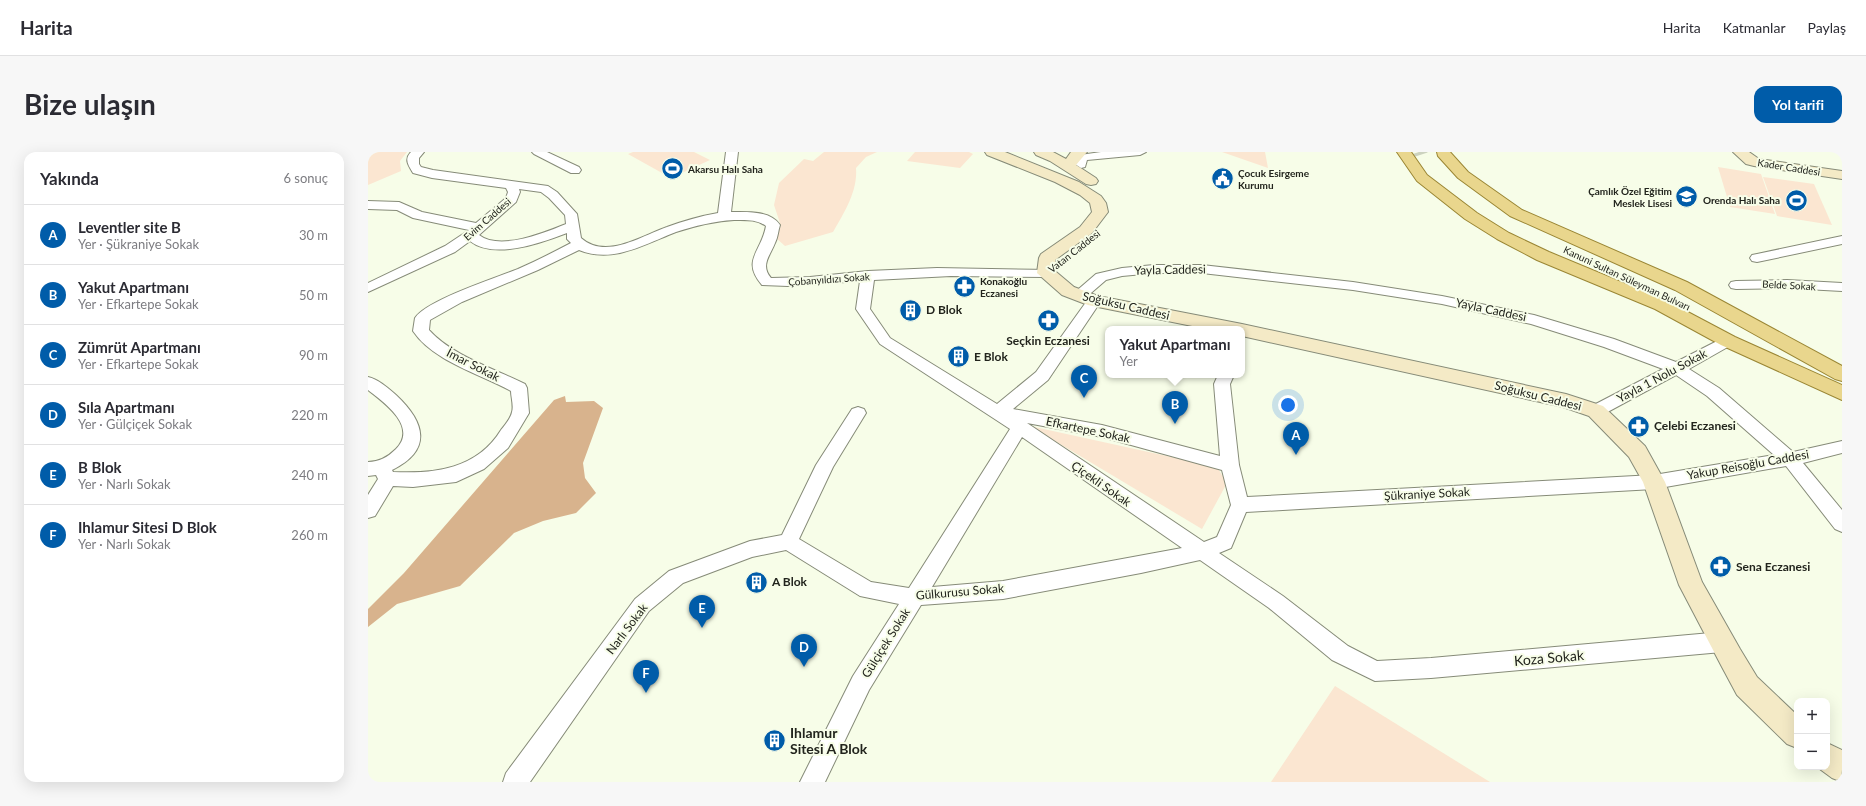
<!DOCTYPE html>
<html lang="tr">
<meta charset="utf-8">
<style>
:root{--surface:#fff;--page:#f7f7f7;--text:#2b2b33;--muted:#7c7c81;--line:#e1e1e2;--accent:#005ca9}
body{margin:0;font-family:Lato,sans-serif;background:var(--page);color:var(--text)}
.controls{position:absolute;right:12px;bottom:12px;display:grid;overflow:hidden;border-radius:8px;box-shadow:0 4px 16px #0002}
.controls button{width:36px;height:36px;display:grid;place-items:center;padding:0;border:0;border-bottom:1px solid var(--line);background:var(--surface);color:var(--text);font:20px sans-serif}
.you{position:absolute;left:920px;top:253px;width:14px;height:14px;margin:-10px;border:3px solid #fff;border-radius:50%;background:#1a73e8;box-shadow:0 0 0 6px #1a73e833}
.badge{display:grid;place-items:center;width:26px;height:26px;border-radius:50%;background:var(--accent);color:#fff;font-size:13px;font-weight:700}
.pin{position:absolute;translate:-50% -33px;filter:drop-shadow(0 1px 2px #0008)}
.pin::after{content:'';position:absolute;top:21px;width:14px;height:12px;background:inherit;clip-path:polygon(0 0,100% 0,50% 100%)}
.popup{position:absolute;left:737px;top:174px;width:140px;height:52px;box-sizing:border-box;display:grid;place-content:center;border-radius:8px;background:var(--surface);filter:drop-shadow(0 1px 3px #0005);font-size:13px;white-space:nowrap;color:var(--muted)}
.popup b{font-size:15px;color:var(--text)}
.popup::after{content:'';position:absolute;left:50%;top:100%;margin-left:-8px;border:8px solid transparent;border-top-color:var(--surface)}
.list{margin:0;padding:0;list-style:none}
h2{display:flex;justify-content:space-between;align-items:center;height:52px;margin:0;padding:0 16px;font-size:17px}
h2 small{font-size:13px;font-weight:400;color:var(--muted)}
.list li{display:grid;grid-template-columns:26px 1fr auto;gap:12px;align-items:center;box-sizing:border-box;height:60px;padding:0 16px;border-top:1px solid var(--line)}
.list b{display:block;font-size:15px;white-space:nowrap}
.list p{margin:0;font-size:13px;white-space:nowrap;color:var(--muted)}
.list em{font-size:13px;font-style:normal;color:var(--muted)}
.map{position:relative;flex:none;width:1474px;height:630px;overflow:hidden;border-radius:12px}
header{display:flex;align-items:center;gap:24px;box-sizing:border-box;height:56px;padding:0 20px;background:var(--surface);border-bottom:1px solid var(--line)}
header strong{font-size:19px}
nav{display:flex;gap:22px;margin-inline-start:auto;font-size:14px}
.intro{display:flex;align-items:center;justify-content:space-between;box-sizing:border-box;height:96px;padding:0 24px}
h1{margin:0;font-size:28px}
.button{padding:10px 18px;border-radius:12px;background:var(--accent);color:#fff;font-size:14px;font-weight:700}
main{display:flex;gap:24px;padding:0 24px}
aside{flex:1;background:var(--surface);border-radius:12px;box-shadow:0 4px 16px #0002}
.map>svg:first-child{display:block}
</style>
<header>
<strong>Harita</strong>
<nav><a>Harita</a><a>Katmanlar</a><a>Paylaş</a></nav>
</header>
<div class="intro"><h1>Bize ulaşın</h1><a class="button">Yol tarifi</a></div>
<main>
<aside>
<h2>Yakında<small>6 sonuç</small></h2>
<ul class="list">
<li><span class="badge">A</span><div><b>Leventler site B</b><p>Yer · Şükraniye Sokak</p></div><em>30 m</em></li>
<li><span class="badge">B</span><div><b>Yakut Apartmanı</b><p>Yer · Efkartepe Sokak</p></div><em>50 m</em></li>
<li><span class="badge">C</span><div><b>Zümrüt Apartmanı</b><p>Yer · Efkartepe Sokak</p></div><em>90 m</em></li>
<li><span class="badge">D</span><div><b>Sıla Apartmanı</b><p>Yer · Gülçiçek Sokak</p></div><em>220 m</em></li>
<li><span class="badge">E</span><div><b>B Blok</b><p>Yer · Narlı Sokak</p></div><em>240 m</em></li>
<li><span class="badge">F</span><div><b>Ihlamur Sitesi D Blok</b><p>Yer · Narlı Sokak</p></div><em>260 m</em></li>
</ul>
</aside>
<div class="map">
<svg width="1474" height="630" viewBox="0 0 1474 630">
<rect width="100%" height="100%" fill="#f7fde8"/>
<g fill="#fbe6d1">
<polygon points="0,0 39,0 32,9 33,19 0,33"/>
<polygon points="265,0 326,0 342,8 303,26 260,2"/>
<path d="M456,0H509L498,5L488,16C490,39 476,61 465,80L417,94L408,86L412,71L406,53L411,31L436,7L445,9Z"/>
<polygon points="547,0 601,0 605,2 592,16 539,9"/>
<polygon points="854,0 897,0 900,16"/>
<polygon points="1350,15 1393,22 1407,62 1362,55"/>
<polygon points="1395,25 1446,32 1464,73 1409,64"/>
<polygon points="662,274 849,315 859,331 834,377"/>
<polygon points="967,534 1122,630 903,630"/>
</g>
<polygon fill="#d8b38d" points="197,244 198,250 226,249 235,256 215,311 217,326 228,341 208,361 175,369 146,381 92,434 29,452 0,475 0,457 36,421 186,248"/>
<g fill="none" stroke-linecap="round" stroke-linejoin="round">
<polyline stroke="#ccd2bf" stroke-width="16" stroke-dasharray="16 8" stroke-linecap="butt" points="1051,0 1052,3"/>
<defs>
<g id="street">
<path d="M43,0H56L51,6V12L53,15L65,18L180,34L189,40L209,62L213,86C238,108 273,84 299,75C315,69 333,64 350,61L358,0H370L363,60C378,60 402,58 412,73C410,79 410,85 407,91C402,104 392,113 403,126L442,125L500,119L569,116L683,118L685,121L683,124L678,125L583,124L506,128L502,157L522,186L629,252L668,220L721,146H731L733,149L680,228L645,257L734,273L852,304L846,232L850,223H866L862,232L871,313L879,345L1286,323L1406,303L1339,244L1308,223L1234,263L1228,265L1222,263L1220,259L1222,255L1295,217L1236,195L1163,172L1074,152L985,138L834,121H786L754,124L738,128L716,147H706L704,144L706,141L728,122L754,116L786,113H834L985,130L1074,144L1166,163L1246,187L1308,210L1355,186L1360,184L1365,186L1368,189L1365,192L1321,217L1351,236L1425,300L1474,289V301L1435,311L1474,358V380L1467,377L1418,314L1286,337L878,360L863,396L851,401L915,444L980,494L1009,509L1063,506L1354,480L1362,483L1365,490L1362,497L1354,500L1063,526L1007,529L964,508L901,456L832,408L773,421L635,447L553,453L501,538L457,630H432L485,524L531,452L492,444L418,398L384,405L315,431L281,459L162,630H135L138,621L267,447L301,419L382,389L414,383L448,313L484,257L490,255L496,257L498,261L465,315L431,387L503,430L541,436L642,277L512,192L488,157L492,129L420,134L394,133C373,108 393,101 398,74C388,67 378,68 366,68C346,69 327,74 308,80C277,92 245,112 211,98L170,118L94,150L62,168L61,178C83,203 127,217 157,232L159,236L161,261L140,296L116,317L88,330L45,335L25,334L7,364L0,366V343L10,327L8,323L0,324V310C11,310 20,305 28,297C50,275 17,251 0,238V225C10,227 20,236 28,243C57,270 65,298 24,318L25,320C67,322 109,317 133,278C137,273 143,266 144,260C146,254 143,245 143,239C112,222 65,209 45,179L47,166C59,148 128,126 150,117C168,109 186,100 203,91L199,87V81C173,91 126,108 102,89L87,100L0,140V131L77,94L101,78L45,66L29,58L0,57V49L31,50L54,60L108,71L138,46L140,40L138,36L64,26L45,21C40,13 36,7 43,0ZM151,37L173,40L181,46L197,63L198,72C176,81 132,99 111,83L148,50L152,40ZM659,271L734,285L854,318L863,353L849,385L836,390ZM654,285L814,396L635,429L564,435Z"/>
<polygon points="164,0 179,0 211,15 213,18 211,21 203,21 166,2"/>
<polygon points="733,0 778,0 772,3 719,8 717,15 713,16 707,12 707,8 712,3"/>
<polygon points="1474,84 1474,92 1389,110 1384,109 1382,106 1384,103 1389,102"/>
<polygon points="1419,128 1474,131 1474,139 1419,136 1368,137 1363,136 1361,133 1363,130 1368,129"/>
</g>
<g id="secondary">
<polygon points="617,0 637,0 711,30 733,44 738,51 740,60 724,81 687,108 687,119 706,135 730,144 874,172 1198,242 1235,254 1277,294 1297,330 1334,430 1372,497 1389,525 1429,563 1429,596 1419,592 1369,543 1354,515 1311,433 1275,330 1261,305 1221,264 1195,255 874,184 874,177 839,177 720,153 694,143 669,121 671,106 673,102 712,75 724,60 722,51 712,43 687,30 619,3"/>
<polygon points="666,0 685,0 698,7 703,0 719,0 708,13 728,26 730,29 728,32 723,33 718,32 682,9 668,3"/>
<polygon points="1365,0 1381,0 1391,7 1474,19 1474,27 1386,14 1378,12"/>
<polygon points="1459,591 1474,598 1474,630 1464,626 1449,615 1459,615"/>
</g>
<g id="primary">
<polygon points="1029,0 1043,0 1059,23 1109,61 1141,81 1181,100 1299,149 1367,185 1474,233 1474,248 1353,193 1287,157 1169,108 1129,87 1097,67 1049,29"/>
<polygon points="1069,0 1082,0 1100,20 1154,58 1319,130 1474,214 1474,229 1467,227 1307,138 1142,64 1090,26 1070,4"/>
</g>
</defs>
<use href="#street" stroke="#868b78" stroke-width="2"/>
<use href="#secondary" stroke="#868b78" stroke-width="2"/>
<use href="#primary" stroke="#9a8634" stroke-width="2"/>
<use href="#street" fill="#fff" fill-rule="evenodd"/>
<use href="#secondary" fill="#f4eac6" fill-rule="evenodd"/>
<use href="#primary" fill="#e9d68d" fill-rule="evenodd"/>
</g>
<defs>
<symbol id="stadium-disc" viewBox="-11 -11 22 22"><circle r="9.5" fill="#005ca9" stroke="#f7fde8"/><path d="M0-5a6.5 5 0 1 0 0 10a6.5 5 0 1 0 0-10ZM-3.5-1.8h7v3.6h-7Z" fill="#fff"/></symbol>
<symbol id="civic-disc" viewBox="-11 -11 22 22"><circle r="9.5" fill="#005ca9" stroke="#f7fde8"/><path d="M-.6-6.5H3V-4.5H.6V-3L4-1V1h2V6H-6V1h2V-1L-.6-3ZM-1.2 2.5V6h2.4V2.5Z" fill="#fff"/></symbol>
<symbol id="school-disc" viewBox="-11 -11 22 22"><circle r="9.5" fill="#005ca9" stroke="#f7fde8"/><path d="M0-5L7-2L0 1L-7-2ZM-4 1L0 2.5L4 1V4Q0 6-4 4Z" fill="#fff"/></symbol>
<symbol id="pharmacy-disc" viewBox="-11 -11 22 22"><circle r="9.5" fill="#005ca9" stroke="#f7fde8"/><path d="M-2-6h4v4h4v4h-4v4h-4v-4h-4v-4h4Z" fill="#fff"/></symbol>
<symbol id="building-disc" viewBox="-11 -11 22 22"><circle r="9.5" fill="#005ca9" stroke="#f7fde8"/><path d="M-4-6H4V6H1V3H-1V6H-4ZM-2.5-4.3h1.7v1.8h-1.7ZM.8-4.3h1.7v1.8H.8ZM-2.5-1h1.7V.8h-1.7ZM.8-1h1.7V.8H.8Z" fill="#fff"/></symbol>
</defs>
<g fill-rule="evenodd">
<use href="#stadium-disc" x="292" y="4" width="25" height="25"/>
<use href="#civic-disc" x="842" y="14" width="25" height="25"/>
<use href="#school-disc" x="1306" y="32" width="25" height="25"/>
<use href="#stadium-disc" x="1416" y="36" width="25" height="25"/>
<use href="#pharmacy-disc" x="584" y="122" width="25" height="25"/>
<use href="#building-disc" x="530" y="146" width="25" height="25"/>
<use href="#pharmacy-disc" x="668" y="156" width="25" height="25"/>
<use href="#building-disc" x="578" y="192" width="25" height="25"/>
<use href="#pharmacy-disc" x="1258" y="262" width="25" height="25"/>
<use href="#pharmacy-disc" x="1340" y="402" width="25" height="25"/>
<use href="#building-disc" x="376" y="418" width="25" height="25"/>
<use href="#building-disc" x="394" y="576" width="25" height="25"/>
</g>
<g text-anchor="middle" stroke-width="4" stroke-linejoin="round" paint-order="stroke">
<g font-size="10" fill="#22241d" stroke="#f7fde8">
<text transform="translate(1421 15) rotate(9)" y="4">Kader Caddesi</text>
<text transform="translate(119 67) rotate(-41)" y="4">Evim Caddesi</text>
<text transform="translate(706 99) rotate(-38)" y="4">Vatan Caddesi</text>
<text transform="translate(1259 126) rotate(25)" y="4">Kanuni Sultan Süleyman Bulvarı</text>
<text transform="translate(461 127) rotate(-4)" y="4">Çobanyıldızı Sokak</text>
<text transform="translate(1421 133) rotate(3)" y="4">Belde Sokak</text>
</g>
<g font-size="10" font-weight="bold" fill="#22241d" stroke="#f7fde8" text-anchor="start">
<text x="320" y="21">Akarsu Halı Saha</text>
<text x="870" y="25">Çocuk Esirgeme<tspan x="870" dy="12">Kurumu</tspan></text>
<text x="1304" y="43" text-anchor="end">Çamlık Özel Eğitim<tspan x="1304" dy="12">Meslek Lisesi</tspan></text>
<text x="1412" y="52" text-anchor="end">Orenda Halı Saha</text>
<text x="612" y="133">Konakoğlu<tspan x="612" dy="12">Eczanesi</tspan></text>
</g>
<g font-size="12" fill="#22241d" stroke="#f7fde8">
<text transform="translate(802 118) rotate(-1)" y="4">Yayla Caddesi</text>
<text transform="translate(758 154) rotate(13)" y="4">Soğuksu Caddesi</text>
<text transform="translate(1123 158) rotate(12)" y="4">Yayla Caddesi</text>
<text transform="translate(105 213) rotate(27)" y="4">İmar Sokak</text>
<text transform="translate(1294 224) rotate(-28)" y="4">Yayla 1 Nolu Sokak</text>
<text transform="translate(1170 244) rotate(14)" y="4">Soğuksu Caddesi</text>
<text transform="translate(720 278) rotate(12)" y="4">Efkartepe Sokak</text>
<text transform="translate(1380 313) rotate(-10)" y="4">Yakup Reisoğlu Caddesi</text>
<text transform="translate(733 332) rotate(35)" y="4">Çiçekli Sokak</text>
<text transform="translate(1059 342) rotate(-3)" y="4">Şükraniye Sokak</text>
<text transform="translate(592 440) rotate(-5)" y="4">Gülkurusu Sokak</text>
<text transform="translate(259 477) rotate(-53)" y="4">Narlı Sokak</text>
<text transform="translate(518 491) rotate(-58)" y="4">Gülçiçek Sokak</text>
</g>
<g font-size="12" font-weight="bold" fill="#22241d" stroke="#f7fde8" text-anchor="start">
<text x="558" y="162">D Blok</text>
<text x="680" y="193" text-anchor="middle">Seçkin Eczanesi</text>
<text x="606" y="209">E Blok</text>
<text x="1286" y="278">Çelebi Eczanesi</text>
<text x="1368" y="419">Sena Eczanesi</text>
<text x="404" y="434">A Blok</text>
</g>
<g font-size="14" fill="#22241d" stroke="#f7fde8">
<text transform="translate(1181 506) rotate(-5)" y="5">Koza Sokak</text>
</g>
<g font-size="14" font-weight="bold" fill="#22241d" stroke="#f7fde8" text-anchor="start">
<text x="422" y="586">Ihlamur<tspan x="422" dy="16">Sitesi A Blok</tspan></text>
</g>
</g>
</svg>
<div class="controls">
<button>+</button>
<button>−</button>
</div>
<div class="you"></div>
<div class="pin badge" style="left:928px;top:303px">A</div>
<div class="pin badge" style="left:807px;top:272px">B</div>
<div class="popup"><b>Yakut Apartmanı</b>Yer</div>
<div class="pin badge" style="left:716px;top:246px">C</div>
<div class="pin badge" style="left:436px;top:515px">D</div>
<div class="pin badge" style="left:334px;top:476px">E</div>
<div class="pin badge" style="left:278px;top:541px">F</div>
</div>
</main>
